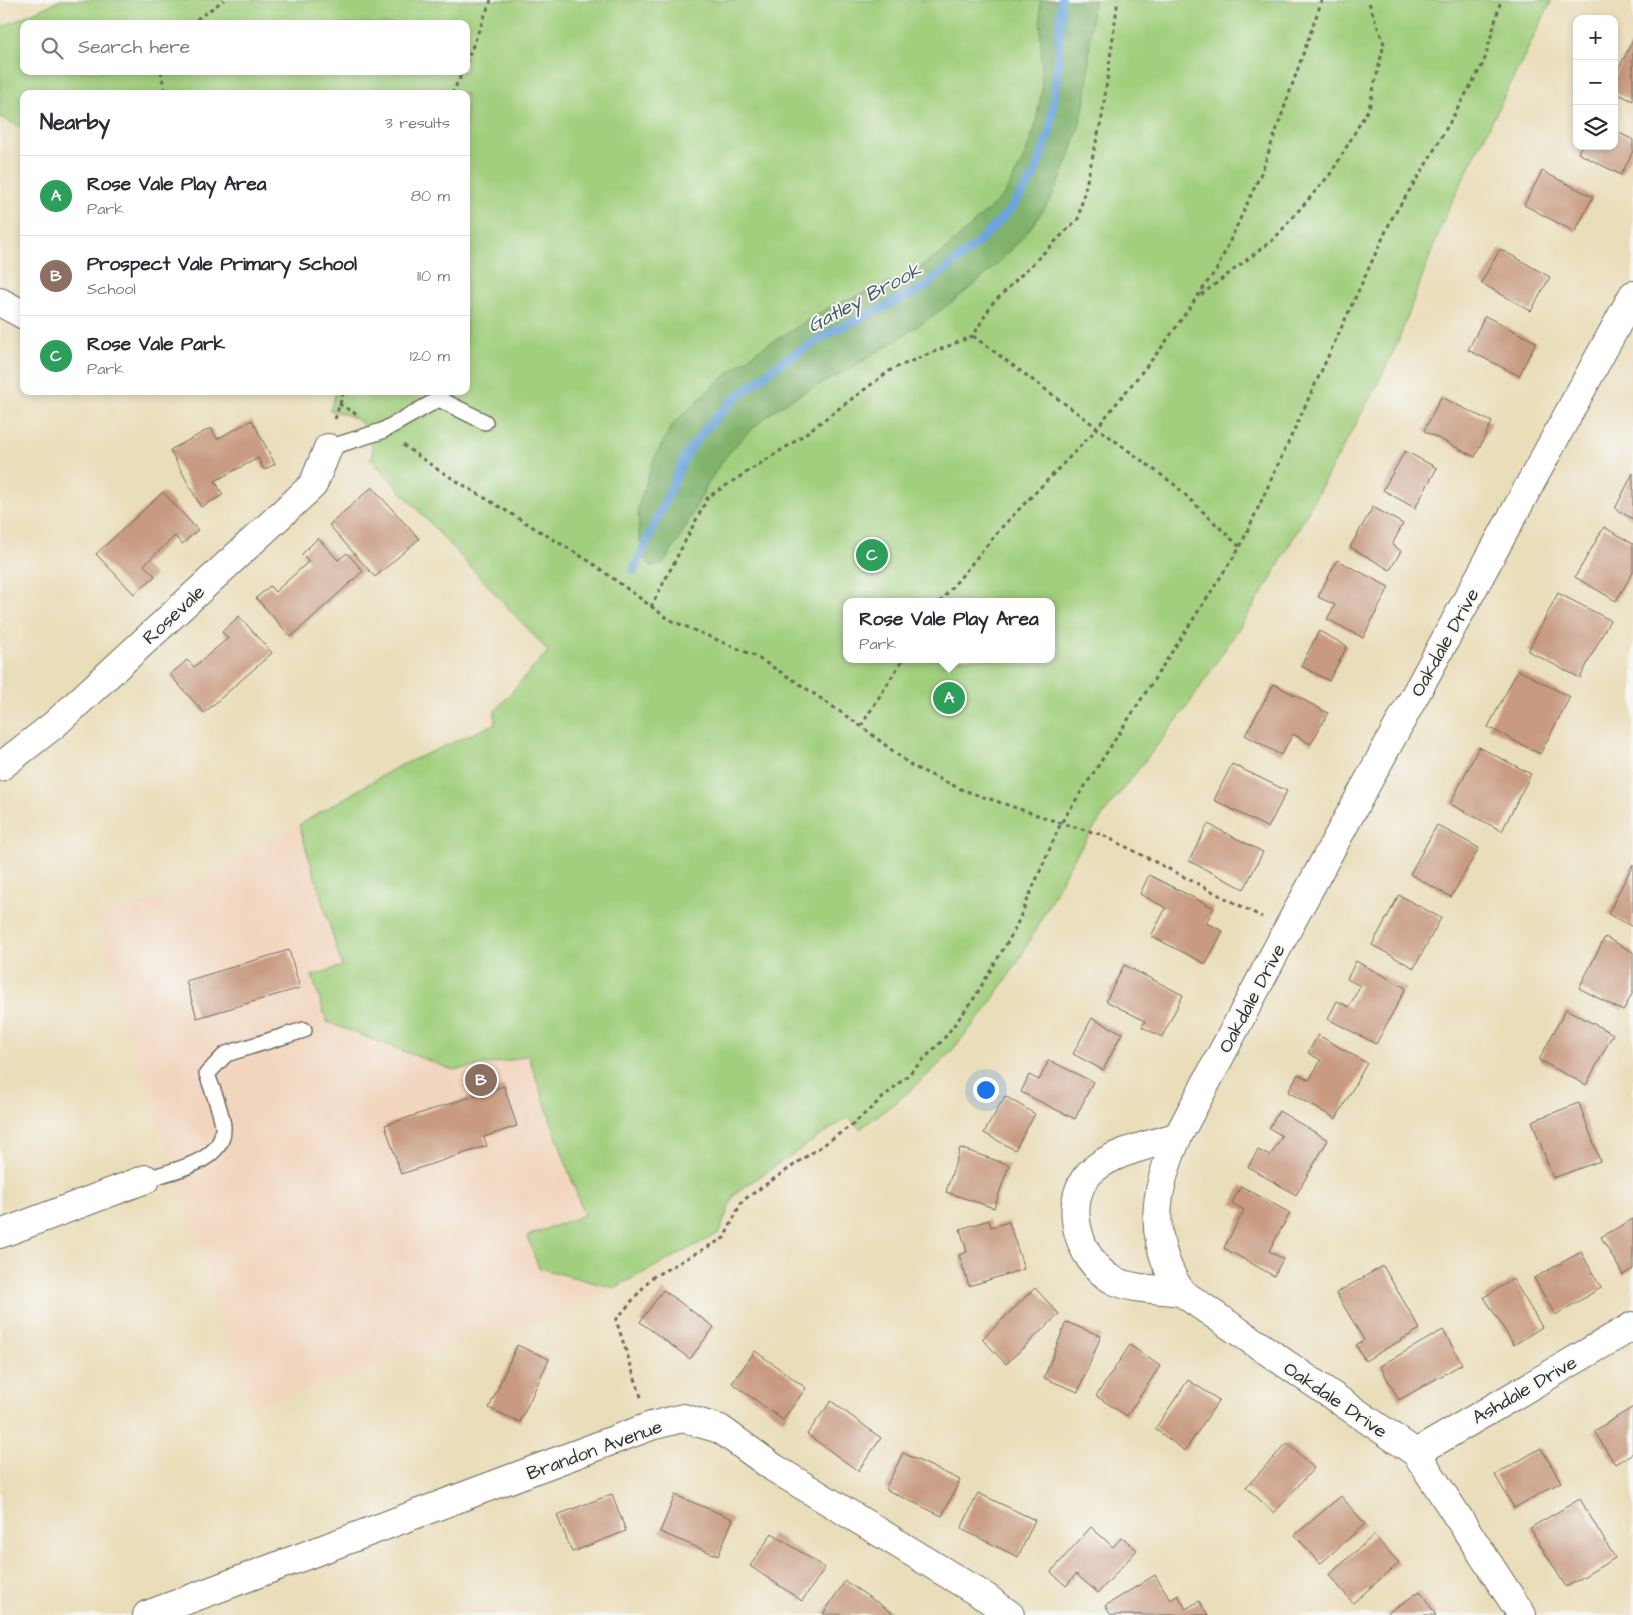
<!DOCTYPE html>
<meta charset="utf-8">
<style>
:root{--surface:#fff;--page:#f7f7f7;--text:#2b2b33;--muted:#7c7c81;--line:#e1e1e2;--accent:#b5179e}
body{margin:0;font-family:"Architects Daughter",sans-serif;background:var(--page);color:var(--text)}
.controls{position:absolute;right:15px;top:15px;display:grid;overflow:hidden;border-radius:10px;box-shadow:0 2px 8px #0003}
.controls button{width:45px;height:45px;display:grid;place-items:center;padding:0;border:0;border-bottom:1px solid var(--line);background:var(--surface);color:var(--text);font:25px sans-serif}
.you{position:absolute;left:985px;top:1089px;width:18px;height:18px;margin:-12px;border:4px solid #fff;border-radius:50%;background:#1a73e8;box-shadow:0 0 0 8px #1a73e833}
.badge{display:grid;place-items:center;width:32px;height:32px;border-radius:50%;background:var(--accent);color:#fff;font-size:16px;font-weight:700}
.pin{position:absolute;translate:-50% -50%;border:2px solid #fff;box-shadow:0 1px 5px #0006}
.popup{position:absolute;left:843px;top:598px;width:212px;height:65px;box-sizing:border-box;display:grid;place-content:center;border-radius:10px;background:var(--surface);filter:drop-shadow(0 1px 4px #0005);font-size:16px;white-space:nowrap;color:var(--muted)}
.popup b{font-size:19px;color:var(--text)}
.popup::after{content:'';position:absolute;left:50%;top:100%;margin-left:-10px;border:10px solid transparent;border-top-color:var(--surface)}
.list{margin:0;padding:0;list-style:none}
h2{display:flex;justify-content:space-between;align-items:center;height:65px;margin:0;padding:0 20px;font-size:21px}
h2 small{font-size:16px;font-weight:400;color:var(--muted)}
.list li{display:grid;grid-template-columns:32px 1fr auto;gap:15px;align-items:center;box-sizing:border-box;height:80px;padding:0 20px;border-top:1px solid var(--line)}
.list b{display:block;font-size:19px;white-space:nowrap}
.list p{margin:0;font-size:16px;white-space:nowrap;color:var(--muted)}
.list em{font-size:16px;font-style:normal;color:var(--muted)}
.icon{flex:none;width:28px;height:28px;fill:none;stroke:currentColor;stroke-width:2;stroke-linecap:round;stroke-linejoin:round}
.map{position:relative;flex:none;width:1633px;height:1615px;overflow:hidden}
.search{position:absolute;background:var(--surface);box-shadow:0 2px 8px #0003;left:20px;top:20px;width:450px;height:55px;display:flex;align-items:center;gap:12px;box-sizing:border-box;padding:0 18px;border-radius:10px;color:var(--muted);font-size:19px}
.panel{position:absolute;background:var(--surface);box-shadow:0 2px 8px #0003;left:20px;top:90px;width:450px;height:305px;border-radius:10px}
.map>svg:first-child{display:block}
</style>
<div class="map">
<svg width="1633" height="1615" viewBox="0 0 1633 1615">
<rect width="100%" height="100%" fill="#f6f6f2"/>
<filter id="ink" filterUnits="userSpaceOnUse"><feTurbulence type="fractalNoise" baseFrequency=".02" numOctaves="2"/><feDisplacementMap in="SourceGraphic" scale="10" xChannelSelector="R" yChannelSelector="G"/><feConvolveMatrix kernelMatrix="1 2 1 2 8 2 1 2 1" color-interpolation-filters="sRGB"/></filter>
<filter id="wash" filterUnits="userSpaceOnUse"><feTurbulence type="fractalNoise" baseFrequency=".0096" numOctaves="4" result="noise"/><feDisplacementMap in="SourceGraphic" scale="20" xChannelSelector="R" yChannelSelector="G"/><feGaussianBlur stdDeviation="1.12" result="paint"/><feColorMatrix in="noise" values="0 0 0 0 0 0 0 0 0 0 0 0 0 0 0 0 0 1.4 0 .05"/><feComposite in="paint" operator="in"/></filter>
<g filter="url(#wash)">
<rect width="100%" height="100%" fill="#eaddb9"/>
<polygon fill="#f2d5be" points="397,767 848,1117 734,1194 719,1233 565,1313 536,1322 494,1328 448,1346 252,1406 118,999 99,917 178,893"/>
<path fill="#a1cf7d" stroke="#667d54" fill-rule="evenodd" d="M61,0H1552L1445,216L1399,339L1377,385L1268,584L1187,707L1105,812L1072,861L1018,962L984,1012L943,1061L905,1095L860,1129L848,1117L734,1194L719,1233L614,1288L539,1268L527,1236L584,1215L528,1055L512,1060L453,1070L327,1022L312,976L342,966L299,825L397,767L495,724V711L548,651L371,459C374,453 373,449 371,443C364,417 353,417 330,410L336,391H466V94H24V129L0,117V28ZM24,24H466V71H24ZM846,602H1052V659H846Z"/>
<path fill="#80b26c" stroke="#566e4c" d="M1040,0H1095L1092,12C1089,42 1090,81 1083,110C1076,139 1066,172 1051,198C1006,272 932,318 861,362C830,382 794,393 766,417C748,432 730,449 717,469C697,500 685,534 663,564L651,566L645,558L639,536L638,507L653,461L673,424L714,385L757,351L830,307L907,276L943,252L1005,194L1023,160L1035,128L1042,90Z"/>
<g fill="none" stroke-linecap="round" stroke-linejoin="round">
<polyline stroke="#6ca5db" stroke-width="9" points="634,570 687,453 707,427 737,397 782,362 834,331 924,288 979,242 1008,212 1033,178 1050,131 1058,64 1061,0"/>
</g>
<g id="blocks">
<g fill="#c89a80">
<polygon points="1633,40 1633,101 1614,92 1614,78"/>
<polygon points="1614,130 1633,140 1633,151 1621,175 1578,153 1581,146 1614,146"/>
<polygon points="1542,171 1593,197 1575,232 1524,205"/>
<polygon points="1500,249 1550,277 1531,311 1481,283"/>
<polygon points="1485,316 1536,342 1519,376 1468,350"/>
<polygon points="1441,397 1492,422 1475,457 1424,431"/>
<polygon points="252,420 275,464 264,470 258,458 215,481 223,495 201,507 170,450 211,428 217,439"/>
<polygon points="1405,451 1437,468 1415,508 1383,490"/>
<polygon points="1633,473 1633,519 1615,509"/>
<polygon points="372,487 419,539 375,577 329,525"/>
<polygon points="163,492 198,530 182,544 175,536 144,565 155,576 134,594 96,554"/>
<polygon points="1373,507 1403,524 1392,545 1401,551 1390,570 1350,547"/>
<polygon points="1604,527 1633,544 1633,572 1616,601 1575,577"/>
<polygon points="318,538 338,560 347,553 363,571 291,637 256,598 270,586 275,592 309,561 302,554"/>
<polygon points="1337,560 1389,587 1363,638 1327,619 1335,605 1318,597"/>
<polygon points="1558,593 1610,620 1580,678 1528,651"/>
<polygon points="239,616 272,653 204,713 170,675 187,660 194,667 228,638 222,632"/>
<polygon points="1319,631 1347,646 1329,681 1301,666"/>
<polygon points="1518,670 1570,697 1540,754 1488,727"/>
<polygon points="1274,684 1328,713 1311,744 1293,734 1281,755 1245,735"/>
<polygon points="1479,747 1531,774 1502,831 1450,804"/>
<polygon points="1232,764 1287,791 1268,828 1214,800"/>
<polygon points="1208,824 1263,852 1244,889 1189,861"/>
<polygon points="1437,825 1479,848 1451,897 1410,874"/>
<polygon points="1633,864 1633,927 1608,914"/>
<polygon points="1149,875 1214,908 1206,923 1223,931 1206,964 1151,936 1166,908 1140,894"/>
<polygon points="1399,895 1441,918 1414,968 1372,945"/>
<polygon points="1605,937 1633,952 1633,992 1623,1011 1579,988"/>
<polygon points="289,950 300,988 197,1018 186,981"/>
<polygon points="1356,961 1406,988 1376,1044 1328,1019 1337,1001 1349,1007 1360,986 1347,979"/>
<polygon points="1124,965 1183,995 1162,1037 1142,1027 1145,1021 1106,1001"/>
<polygon points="1566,1009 1613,1034 1586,1085 1539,1060"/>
<polygon points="1092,1018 1122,1033 1103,1070 1073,1054"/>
<polygon points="1318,1035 1367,1063 1336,1119 1288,1092 1298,1074 1309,1080 1321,1060 1308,1053"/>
<polygon points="1049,1060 1093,1082 1075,1119 1021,1092 1029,1075 1039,1080"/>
<polygon points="504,1086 517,1126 484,1137 487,1146 401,1174 385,1125"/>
<polygon points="1005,1096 1035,1114 1015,1150 984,1133"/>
<polygon points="1579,1103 1600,1161 1553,1178 1532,1121"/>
<polygon points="1279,1111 1328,1140 1296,1195 1248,1167 1258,1150 1270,1156 1282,1136 1269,1128"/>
<polygon points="960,1148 1009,1165 994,1208 946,1192"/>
<polygon points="1241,1186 1290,1213 1269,1251 1283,1259 1274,1276 1224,1248 1244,1210 1232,1203"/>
<polygon points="1633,1219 1633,1269 1623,1275 1601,1237"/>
<polygon points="989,1220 991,1227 1009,1222 1024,1269 969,1286 959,1255 967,1252 960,1229"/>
<polygon points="1581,1252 1601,1288 1555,1315 1534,1278"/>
<polygon points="1383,1266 1420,1329 1365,1361 1356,1345 1364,1340 1336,1293"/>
<polygon points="1513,1279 1542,1327 1514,1345 1484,1297"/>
<polygon points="1035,1288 1059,1314 1006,1364 982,1339"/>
<polygon points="663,1290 714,1327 690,1359 640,1322"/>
<polygon points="1066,1322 1101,1336 1078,1392 1044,1378"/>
<polygon points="1443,1330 1462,1364 1399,1400 1380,1366"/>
<polygon points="517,1345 549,1359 520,1422 489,1408"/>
<polygon points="1130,1345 1160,1366 1127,1416 1096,1396"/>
<polygon points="755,1351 806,1388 783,1420 732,1383"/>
<polygon points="1188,1380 1219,1400 1185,1451 1155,1429"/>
<polygon points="831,1401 881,1438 858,1471 807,1434"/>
<polygon points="1633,1407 1633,1453 1615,1464 1594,1431"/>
<polygon points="1287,1443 1314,1468 1274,1513 1246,1487"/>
<polygon points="1541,1448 1561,1482 1514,1508 1495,1475"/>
<polygon points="903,1453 960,1480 942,1516 885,1489"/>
<polygon points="978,1493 1035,1520 1018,1557 961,1529"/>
<polygon points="612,1494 626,1531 572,1552 557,1515"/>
<polygon points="675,1495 733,1519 718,1556 660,1532"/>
<polygon points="1341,1496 1365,1524 1320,1564 1295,1535"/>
<polygon points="1580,1499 1615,1558 1566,1587 1530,1528"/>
<polygon points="1091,1527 1113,1547 1122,1537 1137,1550 1098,1593 1076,1574 1066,1586 1051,1572"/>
<polygon points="772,1533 825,1568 802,1601 750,1566"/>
<polygon points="1374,1535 1399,1563 1353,1603 1329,1575"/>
<polygon points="1155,1575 1171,1600 1178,1595 1186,1609 1199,1601 1208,1615 1111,1615 1105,1606"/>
<polygon points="845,1581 896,1615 823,1614"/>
<polygon points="1420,1591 1436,1615 1385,1615"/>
</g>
</g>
</g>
<g filter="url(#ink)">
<use href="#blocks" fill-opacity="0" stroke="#6e695d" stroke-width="1"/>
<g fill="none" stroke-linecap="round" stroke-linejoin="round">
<defs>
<g id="service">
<polyline points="328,448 382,431 439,399 485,422"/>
<path d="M146,1179C172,1171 225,1162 223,1127C222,1112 212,1089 207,1074L226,1054L304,1030"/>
</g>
<g id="minor">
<polyline points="0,302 24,315"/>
<polyline points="0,767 55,724 313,485 328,448"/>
<path d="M1178,1136C1151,1145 1116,1151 1094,1169C1059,1197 1078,1262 1113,1280C1133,1290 1159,1289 1181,1292"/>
<polyline points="0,1234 146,1179"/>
<polyline points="1416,1453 1633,1326"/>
<polyline points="147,1615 651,1426 683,1418 720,1429 774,1468 987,1598 1010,1615"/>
<path d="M1522,1615L1416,1453L1181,1292C1147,1238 1153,1192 1178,1136L1287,930L1633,295"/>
</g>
</defs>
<use href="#service" stroke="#6e695d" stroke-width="18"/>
<use href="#minor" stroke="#6e695d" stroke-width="30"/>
<g stroke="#6e695d" stroke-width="3" stroke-dasharray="4 4" stroke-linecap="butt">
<polyline points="190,24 224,0"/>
<polyline points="466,63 491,0"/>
<polyline points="161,71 165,94"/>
<polyline points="452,94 463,71"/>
<polyline points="1201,295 1274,239 1332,172 1369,108 1384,44 1368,0"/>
<polyline points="973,336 1175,485 1240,547"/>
<polyline points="339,404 356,414"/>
<polyline points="335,419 344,391"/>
<polyline points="403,445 437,469 589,561 670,620 753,655 795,681 861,726 912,766 963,790 1061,823 1103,835 1262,917"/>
<polyline points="940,602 1002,527 1091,435 1162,347 1218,267 1262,171 1322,0"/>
<polyline points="651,607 708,497 794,442 892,369 973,336 992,304 1078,219 1102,117 1118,0"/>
<polyline points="861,726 903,659"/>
<polyline points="641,1397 616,1320 651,1278 724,1238 742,1201 852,1125 907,1076 942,1041 973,1000 1014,931 1061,823 1240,547 1392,218 1425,166 1484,62 1501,0"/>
</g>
<use href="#service" stroke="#fff" stroke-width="15"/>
<use href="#minor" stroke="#fff" stroke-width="28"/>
</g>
</g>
<g text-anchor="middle" stroke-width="4" stroke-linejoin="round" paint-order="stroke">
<g font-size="19" fill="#2b2b2b" stroke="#f6f6f2">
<text transform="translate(173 614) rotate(-43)" y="7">Rosevale</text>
<text transform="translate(1444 642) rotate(-61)" y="7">Oakdale Drive</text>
<text transform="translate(1251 998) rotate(-62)" y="7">Oakdale Drive</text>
<text transform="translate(1524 1389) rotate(-30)" y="7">Ashdale Drive</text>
<text transform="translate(1336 1399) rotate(34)" y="7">Oakdale Drive</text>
<text transform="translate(594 1449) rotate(-20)" y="7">Brandon Avenue</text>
</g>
<g font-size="20" font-style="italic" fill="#425669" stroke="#f6f6f2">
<text transform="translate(864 297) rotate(-28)" y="7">Gatley Brook</text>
</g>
</g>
</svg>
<div class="controls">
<button>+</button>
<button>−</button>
<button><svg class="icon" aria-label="layers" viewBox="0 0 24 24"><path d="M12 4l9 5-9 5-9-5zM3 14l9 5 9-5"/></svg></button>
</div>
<div class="you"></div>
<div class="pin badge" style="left:949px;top:698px;background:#2e9e5b">A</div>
<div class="popup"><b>Rose Vale Play Area</b>Park</div>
<div class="pin badge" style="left:481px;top:1080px;background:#8d6e63">B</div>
<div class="pin badge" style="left:872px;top:555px;background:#2e9e5b">C</div>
<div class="search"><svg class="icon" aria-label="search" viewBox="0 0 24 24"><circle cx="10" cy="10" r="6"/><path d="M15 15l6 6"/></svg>Search here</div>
<section class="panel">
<h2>Nearby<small>3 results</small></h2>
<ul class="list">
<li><span class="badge" style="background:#2e9e5b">A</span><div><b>Rose Vale Play Area</b><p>Park</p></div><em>80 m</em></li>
<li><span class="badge" style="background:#8d6e63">B</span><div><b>Prospect Vale Primary School</b><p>School</p></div><em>110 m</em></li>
<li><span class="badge" style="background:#2e9e5b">C</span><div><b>Rose Vale Park</b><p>Park</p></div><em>120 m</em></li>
</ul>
</section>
</div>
